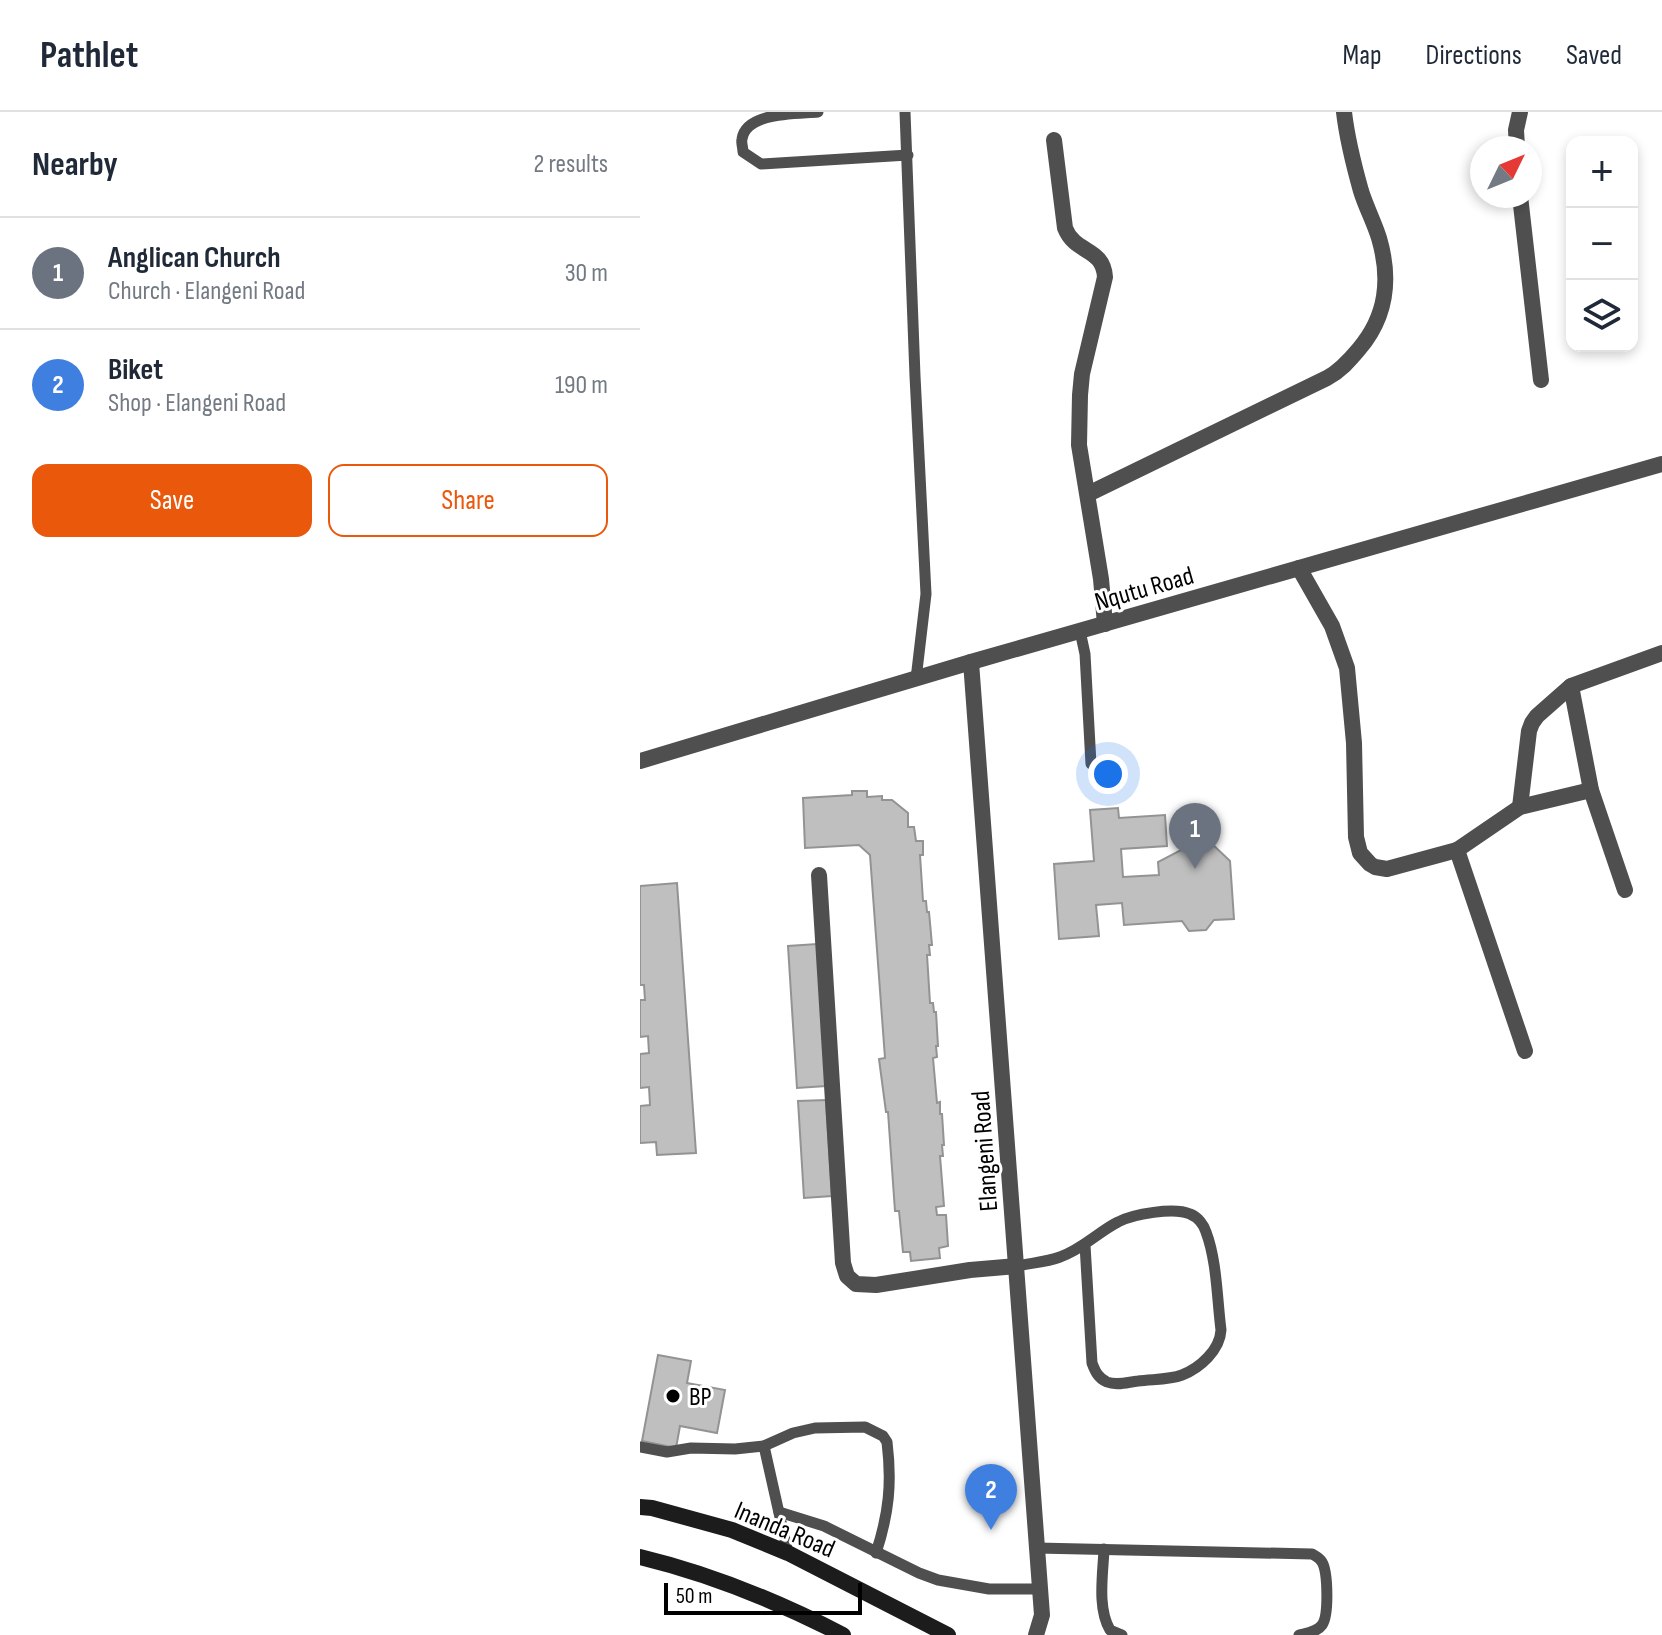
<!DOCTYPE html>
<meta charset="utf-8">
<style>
:root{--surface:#fff;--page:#f2f2f3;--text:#1f2937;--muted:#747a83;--line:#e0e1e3;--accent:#ea580c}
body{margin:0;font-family:"Sofia Sans Condensed",sans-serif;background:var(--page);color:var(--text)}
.controls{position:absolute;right:24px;top:24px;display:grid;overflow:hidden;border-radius:16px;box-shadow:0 4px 12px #0003}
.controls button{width:72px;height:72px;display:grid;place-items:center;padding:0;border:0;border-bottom:2px solid var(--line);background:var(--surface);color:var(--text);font:40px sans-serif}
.compass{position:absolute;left:830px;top:24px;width:72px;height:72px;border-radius:50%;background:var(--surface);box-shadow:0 4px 12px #0003;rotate:47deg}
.scale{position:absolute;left:24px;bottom:20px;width:198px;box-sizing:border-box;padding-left:8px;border:4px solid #000;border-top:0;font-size:22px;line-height:28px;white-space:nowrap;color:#000;-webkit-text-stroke:6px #fff;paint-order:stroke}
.you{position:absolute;left:468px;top:662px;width:28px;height:28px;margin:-20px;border:6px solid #fff;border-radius:50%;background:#1a73e8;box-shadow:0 0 0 12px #1a73e833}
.badge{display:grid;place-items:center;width:52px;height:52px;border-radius:50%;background:var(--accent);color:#fff;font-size:26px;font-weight:700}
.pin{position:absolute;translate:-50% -66px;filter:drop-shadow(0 2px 4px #0008)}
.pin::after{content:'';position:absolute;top:42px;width:28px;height:24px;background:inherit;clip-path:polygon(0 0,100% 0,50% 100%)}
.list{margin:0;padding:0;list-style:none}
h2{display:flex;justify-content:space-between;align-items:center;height:104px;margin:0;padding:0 32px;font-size:34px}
h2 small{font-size:26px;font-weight:400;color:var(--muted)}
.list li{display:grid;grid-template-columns:52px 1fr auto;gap:24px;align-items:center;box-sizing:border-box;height:112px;padding:0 32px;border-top:2px solid var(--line)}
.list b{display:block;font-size:30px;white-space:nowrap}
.list p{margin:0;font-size:26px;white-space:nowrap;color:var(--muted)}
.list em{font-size:26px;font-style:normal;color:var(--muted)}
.actions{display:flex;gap:16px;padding:24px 32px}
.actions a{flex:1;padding:18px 0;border:2px solid var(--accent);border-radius:16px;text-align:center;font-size:28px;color:var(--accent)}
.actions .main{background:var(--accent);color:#fff}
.icon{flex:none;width:44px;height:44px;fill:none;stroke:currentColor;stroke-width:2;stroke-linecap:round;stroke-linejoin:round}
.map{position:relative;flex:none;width:1022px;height:1523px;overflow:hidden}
header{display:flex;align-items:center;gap:48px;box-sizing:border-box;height:112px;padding:0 40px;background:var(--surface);border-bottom:2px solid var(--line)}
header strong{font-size:38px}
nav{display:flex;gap:44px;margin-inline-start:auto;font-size:28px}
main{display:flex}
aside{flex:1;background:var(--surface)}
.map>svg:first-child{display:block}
</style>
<header>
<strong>Pathlet</strong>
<nav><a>Map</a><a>Directions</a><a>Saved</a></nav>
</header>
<main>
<aside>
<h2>Nearby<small>2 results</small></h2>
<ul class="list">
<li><span class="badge" style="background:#6b7280">1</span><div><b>Anglican Church</b><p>Church · Elangeni Road</p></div><em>30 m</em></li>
<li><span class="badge" style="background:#3f7fe0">2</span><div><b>Biket</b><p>Shop · Elangeni Road</p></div><em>190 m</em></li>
</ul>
<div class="actions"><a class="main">Save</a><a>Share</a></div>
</aside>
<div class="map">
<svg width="1022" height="1523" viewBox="0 0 1022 1523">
<rect width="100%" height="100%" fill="#fff"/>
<g fill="#bfbfbf" stroke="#939393" stroke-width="2">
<polygon points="212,679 227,679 227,685 242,684 242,688 252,688 268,701 268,715 274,715 276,729 283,729 283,743 280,743 283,789 286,789 287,800 289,800 292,833 289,833 290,843 287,843 290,891 293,891 294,900 296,900 298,934 296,934 297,945 293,946 297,991 300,990 300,1002 302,1002 304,1033 302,1033 303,1044 300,1044 304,1094 296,1095 297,1103 306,1103 308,1134 299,1136 300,1146 271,1149 270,1140 263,1140 259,1099 255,1099 248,1000 246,1000 239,947 245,946 230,743 219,733 165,736 163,686 212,683"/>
<polygon points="478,696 479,706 525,703 527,734 481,737 483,765 519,763 518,750 547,735 545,723 559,721 561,730 568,728 590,749 594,807 574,808 566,818 549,819 542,809 484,813 482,791 456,793 459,824 419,827 414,752 454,749 450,698"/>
<polygon points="37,771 56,1041 17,1043 16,1030 0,1031 0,994 10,993 9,975 0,976 0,942 9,941 8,924 0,925 0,888 5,888 4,873 0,873 0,774"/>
<polygon points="177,832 186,974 157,976 148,834"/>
<polygon points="186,988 192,1084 164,1086 158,989"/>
<polygon points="18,1243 51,1249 47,1271 85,1278 77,1321 40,1314 36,1336 2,1329"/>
</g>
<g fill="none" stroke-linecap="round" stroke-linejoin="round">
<g stroke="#4f4f4f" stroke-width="11">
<path d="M178,0C156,2 106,0 102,27C101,31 103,35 103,40L121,52L268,43"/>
<polyline points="265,0 275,264 286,482 276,567"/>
<polyline points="440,519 445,542 451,652"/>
<path d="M377,1154C391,1151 407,1150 420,1145C443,1137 458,1120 478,1110C493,1102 534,1095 550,1102C558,1105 564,1113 566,1120C577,1149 577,1187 581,1218C580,1238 560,1256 542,1263C529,1268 512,1267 498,1269C488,1270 477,1274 467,1270C458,1266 455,1259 452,1251L445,1133"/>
<path d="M124,1334L153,1321L175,1316L225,1315L243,1324L247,1330C252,1371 249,1401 236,1441"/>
<polyline points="0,1335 27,1340 51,1336 95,1337 124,1334 148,1441"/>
<polyline points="139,1400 184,1414 279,1461 298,1468 349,1477 400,1477"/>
<path d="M397,1436L672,1442C677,1445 679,1445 682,1450C688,1460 689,1504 682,1513C677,1520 667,1521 659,1523"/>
<path d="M464,1437C463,1462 457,1496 470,1518L482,1523"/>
</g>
<g stroke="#4f4f4f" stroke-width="16">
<path d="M414,28L425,116C435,142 463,135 465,165L442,262L440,283L439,333L461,467L465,512"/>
<polyline points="877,36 876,18 880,0"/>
<polyline points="880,84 901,268"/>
<path d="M448,382L687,266C700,259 709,249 719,237C747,204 751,167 739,126C734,110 726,95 721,79C714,54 707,26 704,0"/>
<polyline points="659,456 692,514 707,556 714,631 716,725 720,741 730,752 735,755 747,757 817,738 885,939"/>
<polyline points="331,550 402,1503 396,1523"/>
<polyline points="931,574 951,678 985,778"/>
<polyline points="0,649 331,550 1022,352"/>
<polyline points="880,695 889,619 892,611 897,604 931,574 1022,541"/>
<polyline points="817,738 880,695 951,678"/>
<polyline points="179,763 203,1151 207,1164 216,1172 236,1173 330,1158 377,1154"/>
</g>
<g stroke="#1c1c1c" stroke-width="16">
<polyline points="0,1395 12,1396 92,1418 148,1441 308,1523"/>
<path d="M0,1445C71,1462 139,1490 203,1523"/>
</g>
</g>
<circle fill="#000" stroke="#fff" stroke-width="3" cx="33" cy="1284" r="8"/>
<g text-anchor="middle" stroke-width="6" stroke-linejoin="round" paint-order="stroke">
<g font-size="26" fill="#000" stroke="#fff">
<text transform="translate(504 476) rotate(-16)" y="9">Nqutu Road</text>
<text transform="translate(344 1039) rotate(-94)" y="9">Elangeni Road</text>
<text transform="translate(145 1417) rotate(23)" y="9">Inanda Road</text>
</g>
<g font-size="26" fill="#000" stroke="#fff" text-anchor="start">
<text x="49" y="1293">BP</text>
</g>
</g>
</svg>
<div class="controls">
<button>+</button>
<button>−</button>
<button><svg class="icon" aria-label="layers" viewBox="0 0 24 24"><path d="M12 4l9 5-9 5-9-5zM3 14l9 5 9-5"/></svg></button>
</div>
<svg class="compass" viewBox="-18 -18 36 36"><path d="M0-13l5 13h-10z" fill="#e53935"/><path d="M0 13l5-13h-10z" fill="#747a83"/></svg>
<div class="scale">50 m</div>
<div class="you"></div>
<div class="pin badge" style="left:555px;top:757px;background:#6b7280">1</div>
<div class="pin badge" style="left:351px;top:1418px;background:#3f7fe0">2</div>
</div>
</main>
